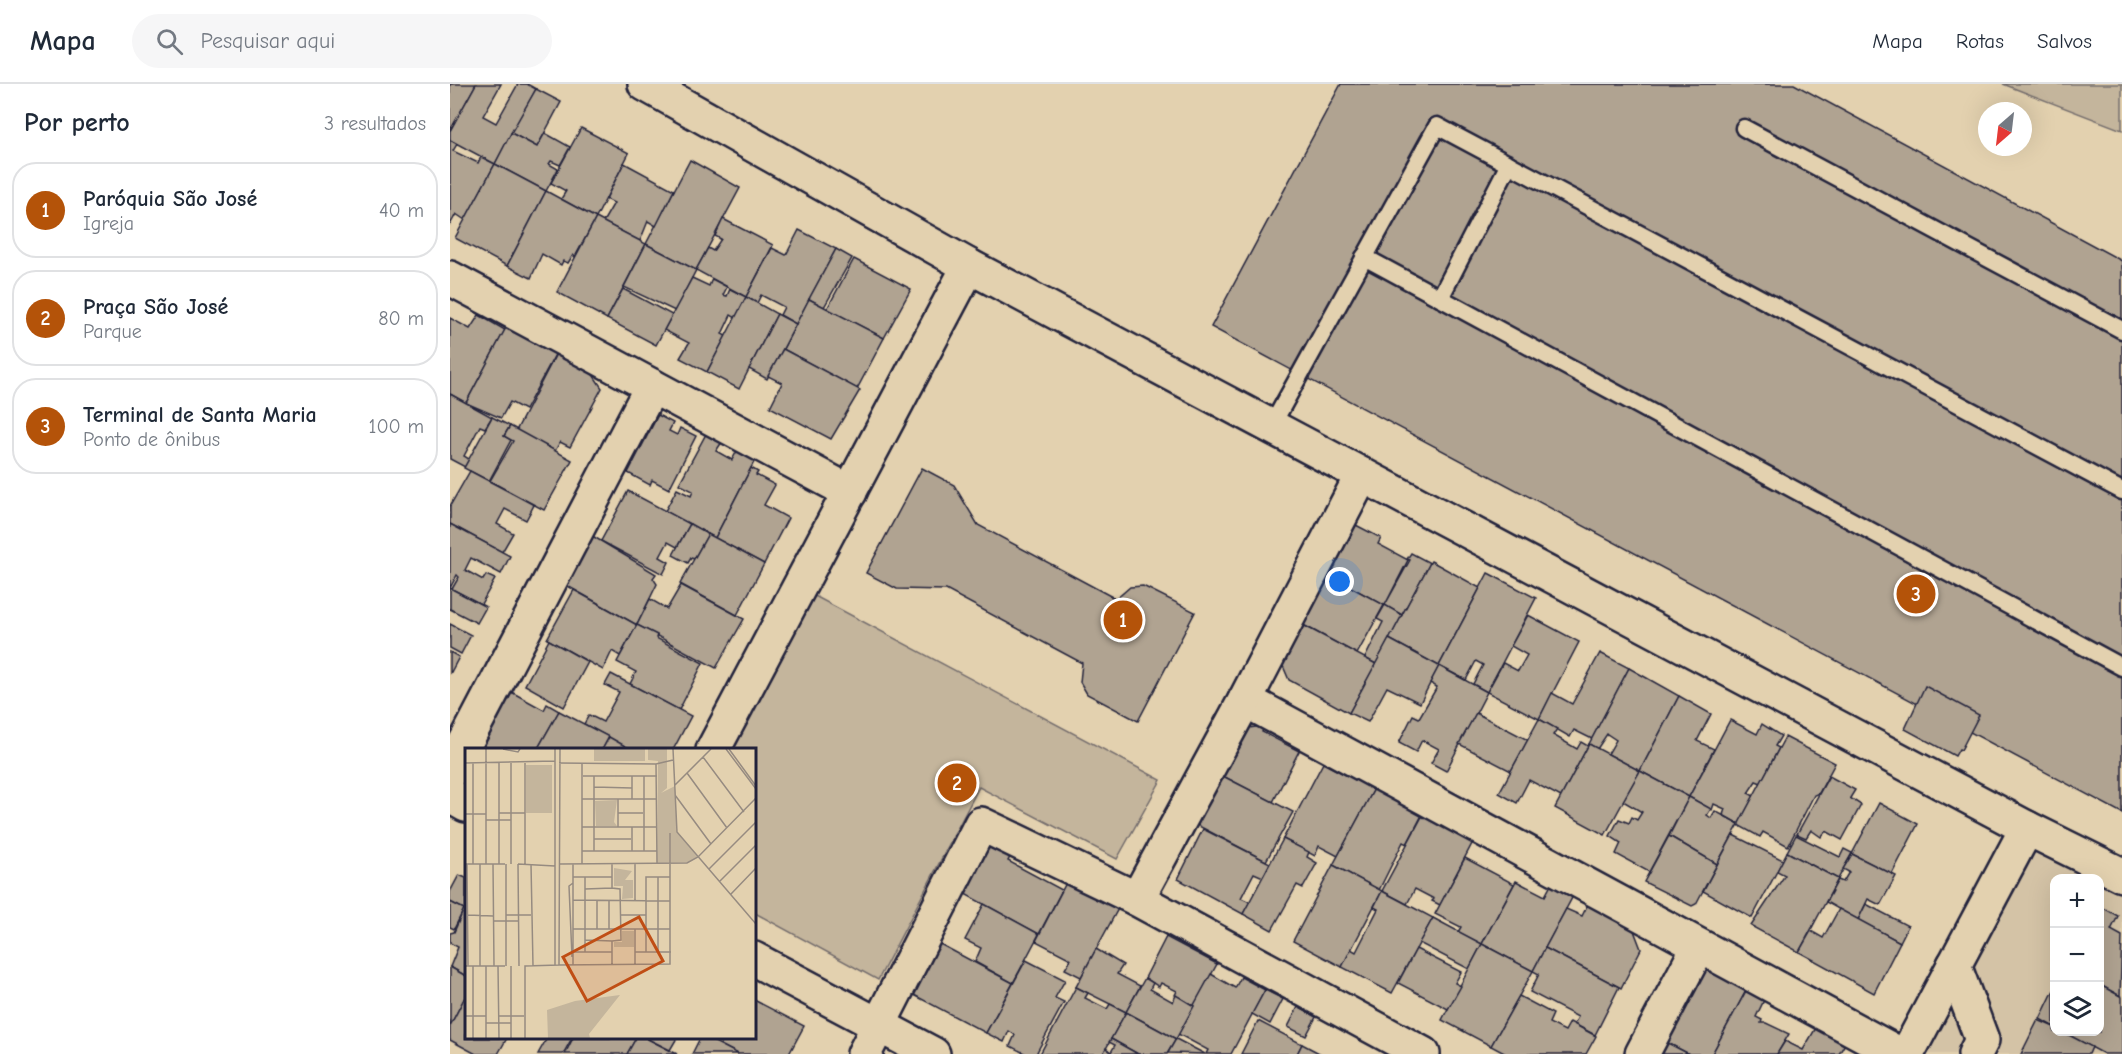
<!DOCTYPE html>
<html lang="pt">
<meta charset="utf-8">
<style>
:root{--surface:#fff;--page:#f6f6f7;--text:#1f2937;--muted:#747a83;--line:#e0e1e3;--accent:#b45309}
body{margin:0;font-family:"Comic Neue",sans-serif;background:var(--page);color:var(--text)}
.controls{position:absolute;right:18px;bottom:18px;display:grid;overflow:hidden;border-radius:12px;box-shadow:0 6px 24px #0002}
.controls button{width:54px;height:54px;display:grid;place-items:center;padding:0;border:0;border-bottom:2px solid var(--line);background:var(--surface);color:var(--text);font:30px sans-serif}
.compass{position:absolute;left:1528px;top:18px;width:54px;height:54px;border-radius:50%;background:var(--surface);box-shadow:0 6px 24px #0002;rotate:208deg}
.you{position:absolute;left:890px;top:498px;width:21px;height:21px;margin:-15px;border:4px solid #fff;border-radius:50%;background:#1a73e8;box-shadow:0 0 0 9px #1a73e833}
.badge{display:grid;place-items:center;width:39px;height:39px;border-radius:50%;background:var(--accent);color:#fff;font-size:20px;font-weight:700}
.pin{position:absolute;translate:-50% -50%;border:3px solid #fff;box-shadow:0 2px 6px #0006}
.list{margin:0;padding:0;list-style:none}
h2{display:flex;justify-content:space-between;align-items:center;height:78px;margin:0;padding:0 24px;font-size:26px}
h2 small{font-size:20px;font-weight:400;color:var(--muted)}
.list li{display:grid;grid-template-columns:39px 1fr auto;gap:18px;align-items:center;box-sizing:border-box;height:96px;margin:0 12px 12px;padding:0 12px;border:2px solid var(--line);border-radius:24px}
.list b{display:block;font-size:22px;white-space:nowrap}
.list p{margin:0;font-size:20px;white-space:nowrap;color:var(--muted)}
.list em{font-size:20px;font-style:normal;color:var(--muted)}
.icon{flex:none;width:33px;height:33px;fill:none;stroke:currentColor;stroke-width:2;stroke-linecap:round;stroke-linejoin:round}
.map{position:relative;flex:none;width:1672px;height:970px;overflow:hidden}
header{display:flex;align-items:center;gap:36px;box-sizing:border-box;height:84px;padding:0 30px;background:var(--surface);border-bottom:2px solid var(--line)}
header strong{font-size:28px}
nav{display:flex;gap:33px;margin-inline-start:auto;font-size:21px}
.search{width:420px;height:54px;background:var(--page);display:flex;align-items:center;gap:15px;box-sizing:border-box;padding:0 21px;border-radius:33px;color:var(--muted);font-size:22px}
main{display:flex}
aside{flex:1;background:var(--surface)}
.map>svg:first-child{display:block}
</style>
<header>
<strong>Mapa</strong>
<div class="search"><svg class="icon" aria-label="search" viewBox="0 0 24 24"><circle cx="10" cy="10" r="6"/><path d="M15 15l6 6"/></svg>Pesquisar aqui</div>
<nav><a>Mapa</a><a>Rotas</a><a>Salvos</a></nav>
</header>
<main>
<aside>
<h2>Por perto<small>3 resultados</small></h2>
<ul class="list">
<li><span class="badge">1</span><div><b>Paróquia São José</b><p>Igreja</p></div><em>40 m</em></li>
<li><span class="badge">2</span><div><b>Praça São José</b><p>Parque</p></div><em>80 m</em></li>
<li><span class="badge">3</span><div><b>Terminal de Santa Maria</b><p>Ponto de ônibus</p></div><em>100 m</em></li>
</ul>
</aside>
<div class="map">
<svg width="1672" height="970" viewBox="0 0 1672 970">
<rect width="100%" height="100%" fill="#e3d1af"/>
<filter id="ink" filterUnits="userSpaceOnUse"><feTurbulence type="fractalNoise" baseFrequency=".0167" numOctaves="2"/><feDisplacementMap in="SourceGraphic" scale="12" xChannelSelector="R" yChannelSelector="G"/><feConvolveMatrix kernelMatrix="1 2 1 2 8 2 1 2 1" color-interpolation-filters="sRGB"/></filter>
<g filter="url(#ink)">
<path fill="#d4c3a6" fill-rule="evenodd" d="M1577,744L1672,794V970H1458ZM1604,794H1650V948H1604Z"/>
<g fill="#c4b59c" stroke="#736c6c" stroke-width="1.5">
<polygon points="1553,0 1672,0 1672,46"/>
<polygon points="361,510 711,696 667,775 529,703 428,896 305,829 304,666 280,666"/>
</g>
<g fill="#b0a391" stroke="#22223b" stroke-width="1.5">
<polygon points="0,0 26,0 0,47"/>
<polygon points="26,0 51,0 33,32 46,39 68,0 77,0 86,5 45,80 0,56 0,47"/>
<polygon points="891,0 1344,0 1672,177 1672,729 761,243"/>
<polygon points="86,5 111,18 87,63 61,49"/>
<polygon points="131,44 179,69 146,134 111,115 116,107 101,99"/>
<polygon points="61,49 87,63 95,49 120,63 110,81 101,77 99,80 108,85 96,107 45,80"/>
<polygon points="0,56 7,60 3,67 28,79 31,73 45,80 15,136 6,130 0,141"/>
<polygon points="240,76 290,104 246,186 196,160"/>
<polygon points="174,79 224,106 206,142 198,137 190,157 153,138 164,119 156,115"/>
<polygon points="45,80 96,107 57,182 5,154"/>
<polygon points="96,107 146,134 125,173 123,171 118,179 113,177 111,181 92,170 81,194 57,182"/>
<polygon points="146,134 196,160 157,235 107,208"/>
<polygon points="273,135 323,161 296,213 246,186 258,164 263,167 271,155 265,152"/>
<polygon points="349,146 386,165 346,240 330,231 334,223 311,211 307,219 296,213 322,164 336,171"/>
<polygon points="196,160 246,186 225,227 174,203"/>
<polygon points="386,165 402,174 374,223 359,215"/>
<polygon points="404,175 461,205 434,254 377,225"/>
<polygon points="242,194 259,202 262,195 277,203 273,211 277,212 280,205 296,213 286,234 281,231 272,250 276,252 257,288 230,274 239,259 214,246"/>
<polygon points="173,205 222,231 206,261 157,235"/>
<polygon points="296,213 327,230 289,305 257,288"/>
<polygon points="359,215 434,254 407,305 333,265"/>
<polygon points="327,230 346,240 317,295 299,285"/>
<polygon points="29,231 55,246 16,319 0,310 0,234 20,245"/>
<polygon points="59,238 108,265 75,326 60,318 51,334 16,319"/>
<polygon points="333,265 410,306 381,355 320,323 332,299 318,292"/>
<polygon points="106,270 142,289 152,304 120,363 110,358 105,367 66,347"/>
<polygon points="0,310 42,333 35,344 30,342 14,372 19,375 15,383 0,375"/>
<polygon points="208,331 223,339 219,347 227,351 230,344 246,352 219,405 202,396 200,401 178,389"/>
<polygon points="42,333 60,342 54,352 61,356 39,397 14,384"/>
<polygon points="60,342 122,376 94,426 40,397 63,357 54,352"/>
<polygon points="256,350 272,358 266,367 282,376 287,367 305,376 265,454 215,427 227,405 241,412 243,407 229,400"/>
<polygon points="301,384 308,388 306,391 325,401 314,421 338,434 314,480 265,454"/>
<polygon points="472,384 504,401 528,441 666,515 680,503 693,502 745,528 688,637 637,610 630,598 632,579 496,506 447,505 416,489"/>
<polygon points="20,387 84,421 76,436 55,425 47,440 63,449 52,468 0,440 0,422"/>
<polygon points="178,407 240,440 227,463 218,458 210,473 219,478 213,490 151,457"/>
<polygon points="902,439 931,454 928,460 958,476 935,521 960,476 957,475 961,469 980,479 952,531 875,489"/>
<polygon points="0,440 60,472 51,490 21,474 15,486 33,496 36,491 45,495 31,520 2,505 9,493 7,491 0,504"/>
<polygon points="240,440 258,450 244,475 241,474 238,479 223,471"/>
<polygon points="134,447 206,490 203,494 207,500 187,541 105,495"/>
<polygon points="258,450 314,480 287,531 230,500"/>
<polygon points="981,477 1030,504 989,582 939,555"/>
<polygon points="871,487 934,521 907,570 844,536"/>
<polygon points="1038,489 1086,514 1037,608 1023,600 1033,581 1026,577 1016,596 989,582"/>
<polygon points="231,501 294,535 266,584 187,541 200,515 217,525"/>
<polygon points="0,504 36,523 27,539 0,525"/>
<polygon points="124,506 187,541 170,572 162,567 153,586 97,555"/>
<polygon points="935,521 952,531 926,580 915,574 933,538 927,535"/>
<polygon points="1078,531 1129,558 1089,635 1037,608 1053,579 1068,587 1077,571 1061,562"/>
<polygon points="849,539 926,580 899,629 839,596 830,575"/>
<polygon points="0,540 21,551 11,570 0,564"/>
<polygon points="187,541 207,551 206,554 253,579 229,626 180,600 186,588 167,578"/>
<polygon points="939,555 989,582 970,619 937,603 918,638 899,629"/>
<polygon points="99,556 138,578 114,623 75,601"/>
<polygon points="0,568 9,573 0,590"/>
<polygon points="1150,569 1179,584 1142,655 1124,646 1120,653 1089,635 1102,609 1122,620"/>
<polygon points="989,582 1037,608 996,687 981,679 989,665 972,656 966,668 949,659 963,631 969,634 987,603 980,599"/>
<polygon points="1179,584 1229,612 1190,687 1158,670 1166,656 1157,650 1147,665 1139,660"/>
<polygon points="161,590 241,632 223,666 182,666 134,640 139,631 153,638 169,608 155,601"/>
<polygon points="1475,602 1529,631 1511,666 1509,665 1505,672 1455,645"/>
<polygon points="56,605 94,626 97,620 109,627 87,666 24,666"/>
<polygon points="1229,612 1261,630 1247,657 1264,665 1239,713 1190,687"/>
<polygon points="109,627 159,653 152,666 87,666"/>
<polygon points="1026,629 1078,656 1061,687 1009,660"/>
<polygon points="1089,635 1107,645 1103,651 1127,665 1131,658 1138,662 1111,713 1079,696 1067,719 1049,709"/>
<polygon points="1280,636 1307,650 1312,640 1331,652 1325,662 1329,664 1311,699 1306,697 1298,709 1304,712 1289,740 1273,731 1275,725 1264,720 1262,726 1239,713"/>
<polygon points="814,642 812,648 849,667 823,718 767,689 790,645"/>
<polygon points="159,653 182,666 152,666"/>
<polygon points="1335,653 1385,679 1369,709 1364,711 1338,762 1313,748 1310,753 1288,741"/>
<polygon points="1139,660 1190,687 1155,751 1105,724"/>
<polygon points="873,679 924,705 888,772 869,762 865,772 833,755"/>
<polygon points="1190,687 1239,713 1199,788 1166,770 1171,759 1160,752 1169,735 1179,739 1182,733 1187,736 1192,728 1173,717"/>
<polygon points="767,689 843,728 816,777 741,738"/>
<polygon points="1379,692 1405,706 1400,714 1411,721 1392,756 1376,747 1371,753 1361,746 1356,754 1347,750"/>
<polygon points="924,705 972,731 957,760 953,758 929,806 883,781"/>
<polygon points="1239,713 1261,725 1257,731 1261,734 1265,727 1289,740 1267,780 1219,752"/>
<polygon points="1429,719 1468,740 1442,790 1402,770"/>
<polygon points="975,727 1025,754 990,821 982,817 984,815 965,805 957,820 932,807"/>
<polygon points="753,745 820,779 813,793 804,789 791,814 800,818 793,830 728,795"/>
<polygon points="1283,751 1333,776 1302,834 1253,807"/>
<polygon points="1346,751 1390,773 1394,765 1402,769 1388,795 1337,768"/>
<polygon points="1219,752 1267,780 1246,820 1242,822 1194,798"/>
<polygon points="833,755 859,768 857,773 867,779 853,804 847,801 822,846 793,830"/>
<polygon points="540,760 561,771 558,777 612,806 589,850 515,810"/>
<polygon points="1337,768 1388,795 1349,868 1301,842 1335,791 1327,787"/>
<polygon points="1402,770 1446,792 1430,821 1418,815 1408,836 1376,818 1388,796 1393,798 1399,788 1393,785"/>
<polygon points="1015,774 1064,800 1032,860 1008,848 1011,843 985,830"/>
<polygon points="883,781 932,807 892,883 843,857"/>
<polygon points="9,791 16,794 16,826 0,818 0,808"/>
<polygon points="619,793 670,821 631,893 615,885 621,875 586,857"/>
<polygon points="1066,797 1095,812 1102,799 1124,810 1083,887 1032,860"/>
<polygon points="932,807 983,834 942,909 892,883 901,865 906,868 928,825 924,823"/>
<polygon points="0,818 14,825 4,845 0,843"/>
<polygon points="534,820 589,850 563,899 525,878 531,864 515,856"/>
<polygon points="1138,820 1183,844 1191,865 1171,904 1095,864 1116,825 1132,832"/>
<polygon points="1416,820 1458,842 1450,858 1408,836"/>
<polygon points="1650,822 1668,832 1661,846 1672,852 1670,912 1650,901"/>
<polygon points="14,825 16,826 16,892 0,883 8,863 0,859 0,849 4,848"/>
<polygon points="1389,825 1450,858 1424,909 1349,868 1361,847 1373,854"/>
<polygon points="983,834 1032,860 1019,885 969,859"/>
<polygon points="716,853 767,880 744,922 725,911 727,907 711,899 709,903 695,894"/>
<polygon points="488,859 563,899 536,949 462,910"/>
<polygon points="1032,860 1083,887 1041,962 992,936"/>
<polygon points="1095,864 1169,903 1145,951 1124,940 1128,933 1080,908 1089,890 1083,887"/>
<polygon points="646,865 673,881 667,890 690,902 676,928 626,903"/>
<polygon points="966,865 1011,888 1005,899 1011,902 998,925 948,899"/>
<polygon points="576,876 615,896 605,914 614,918 587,968 590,970 576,970 560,962 565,951 559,947 554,958 536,949"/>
<polygon points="0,883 16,892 16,911 0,942"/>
<polygon points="1255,883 1297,905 1262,970 1239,970 1208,954"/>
<polygon points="761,890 785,904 791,893 815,906 781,970 756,970 758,966 728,950"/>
<polygon points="695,894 703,899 700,905 723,918 726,911 744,922 726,955 676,928"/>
<polygon points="1650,901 1672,913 1672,970 1654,970 1613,948 1650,948"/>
<polygon points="626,903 638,909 635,914 657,925 660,920 676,928 653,970 590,970"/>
<polygon points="1297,905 1315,914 1306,933 1312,936 1311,939 1316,939 1339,950 1327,970 1262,970"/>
<polygon points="815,906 833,915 820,940 802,930"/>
<polygon points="1604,906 1604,943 1590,935"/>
<polygon points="16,911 16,954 57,954 48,970 26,970 0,956 0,942"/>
<polygon points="1069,912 1103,930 1099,939 1115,947 1120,938 1146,952 1136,970 1056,970 1041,962"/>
<polygon points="304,916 354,942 339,970 288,970 270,961 274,954 304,954"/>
<polygon points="848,923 866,933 856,952 838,943"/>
<polygon points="676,928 726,955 717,970 688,970 661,955"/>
<polygon points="1588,936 1604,943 1604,948 1613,948 1642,963 1639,970 1571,970"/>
<polygon points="808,937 852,960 847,970 791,970"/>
<polygon points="1367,942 1396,958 1389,970 1327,970 1335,957 1353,966"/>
<polygon points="97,954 122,954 113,970 88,970"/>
<polygon points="123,954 186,954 177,970 115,970"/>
<polygon points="186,954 196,954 227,970 177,970"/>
<polygon points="196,954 227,954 220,966"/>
<polygon points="250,954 257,954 288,970 242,970"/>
<polygon points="1208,954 1239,970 1199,970"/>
<polygon points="661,955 688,970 653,970 656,964 661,968 665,961 659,958"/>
<polygon points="726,955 755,970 718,969"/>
<polygon points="852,960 871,970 847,970"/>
</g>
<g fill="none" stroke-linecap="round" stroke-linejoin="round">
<defs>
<g id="lane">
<polyline points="1294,44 1672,246"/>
<polyline points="1059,80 990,214 1672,583"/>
<polyline points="914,173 990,214"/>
<polyline points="821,343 987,42 1672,407"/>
</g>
<g id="street">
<polyline points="195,0 519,182 1577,744 1672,791"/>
<polyline points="0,194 400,408"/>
<polyline points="912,391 795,616 1449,970"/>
<polyline points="795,616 687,815 973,970"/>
<polyline points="263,666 519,182"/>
<polyline points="0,688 202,302"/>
<polyline points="0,712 16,721"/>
<polyline points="304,875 483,970"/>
<polyline points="1504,881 1532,956 1525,970"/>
<polyline points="414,970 531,740 687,815"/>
<polyline points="1192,970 1249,862"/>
<polyline points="1457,970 1577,744"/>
</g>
</defs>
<use href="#lane" stroke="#22223b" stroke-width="21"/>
<use href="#street" stroke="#22223b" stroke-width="38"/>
<use href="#lane" stroke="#e3d1af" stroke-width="16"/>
<use href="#street" stroke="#e3d1af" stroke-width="33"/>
</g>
</g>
<g transform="translate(15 664)">
<rect width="291" height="291" fill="#e3d1af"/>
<path d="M129,1H180V13H129ZM183,1H202V40L196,45L210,38L212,84L233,109L222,115L192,116L193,13L183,12ZM61,17H87V65H61ZM152,52L149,74L152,78H131L130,53ZM149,120L167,123L160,132H168V150L157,151L158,138H149ZM157,183H169V199H149V194H157ZM155,247L124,286L125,290H83L82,262L110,253Z" fill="#c4b59c"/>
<path fill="none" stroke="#968b81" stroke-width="1.5" d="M21,1V116M38,1L53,4L55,1M208,1L212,84L291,176M261,1L291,41M264,1L291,38M238,9L279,64M0,15L90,13M46,15V116M60,15V116M94,15L191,16L208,12M117,15V116M191,16L192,116M222,25L262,80M118,28H179M129,28V103M167,28V51M210,37L246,1M129,39L167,40M210,47L246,96M117,51H191M34,65H60M153,65H178M0,66H21M21,72H46M117,79H167M153,79V51M129,91H166M117,103H192M167,103V79H192M179,103V28H192M0,116H40M2,116L3,218M8,116V15M15,116V218M28,116L29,218M34,116V15M41,116V218M53,116L54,218M53,116L90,118M66,116L68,218M95,116L222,115L233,109L291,50M108,116V217M170,116V153M244,121L291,74M108,129H120V204M120,129H147V116M254,134L291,97M120,141L147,140M266,146L291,120M108,152L205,153M132,152V181M144,152V181M3,167L28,168M41,167H66M155,167H181M28,173H53M108,181H205M170,181V217M120,192L147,193V204M147,193L156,192L155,141L147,140V129M108,204H147V217M170,204H206M181,204V129H205M193,204V129M107,209L104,138L108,135M90,217V1M94,217L205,216V85M0,218H40M8,218V290M21,218V290M33,218L34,290M0,268H21M34,268H59M21,275H46M46,290V218M60,290V218L94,217L95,1"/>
<path fill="#c04e15" fill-opacity="0.15" stroke="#c04e15" stroke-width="3" d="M174,169L198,213L122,253L98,209Z"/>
<rect width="291" height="291" fill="none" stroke="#22223b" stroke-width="3"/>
</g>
</svg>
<div class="controls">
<button>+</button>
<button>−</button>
<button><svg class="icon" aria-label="layers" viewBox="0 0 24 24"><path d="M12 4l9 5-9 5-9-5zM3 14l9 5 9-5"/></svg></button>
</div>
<svg class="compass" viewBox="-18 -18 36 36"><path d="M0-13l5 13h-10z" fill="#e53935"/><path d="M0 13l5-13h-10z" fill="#747a83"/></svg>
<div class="you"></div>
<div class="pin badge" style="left:673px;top:536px">1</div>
<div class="pin badge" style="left:507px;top:699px">2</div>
<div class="pin badge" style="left:1466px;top:510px">3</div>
</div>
</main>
